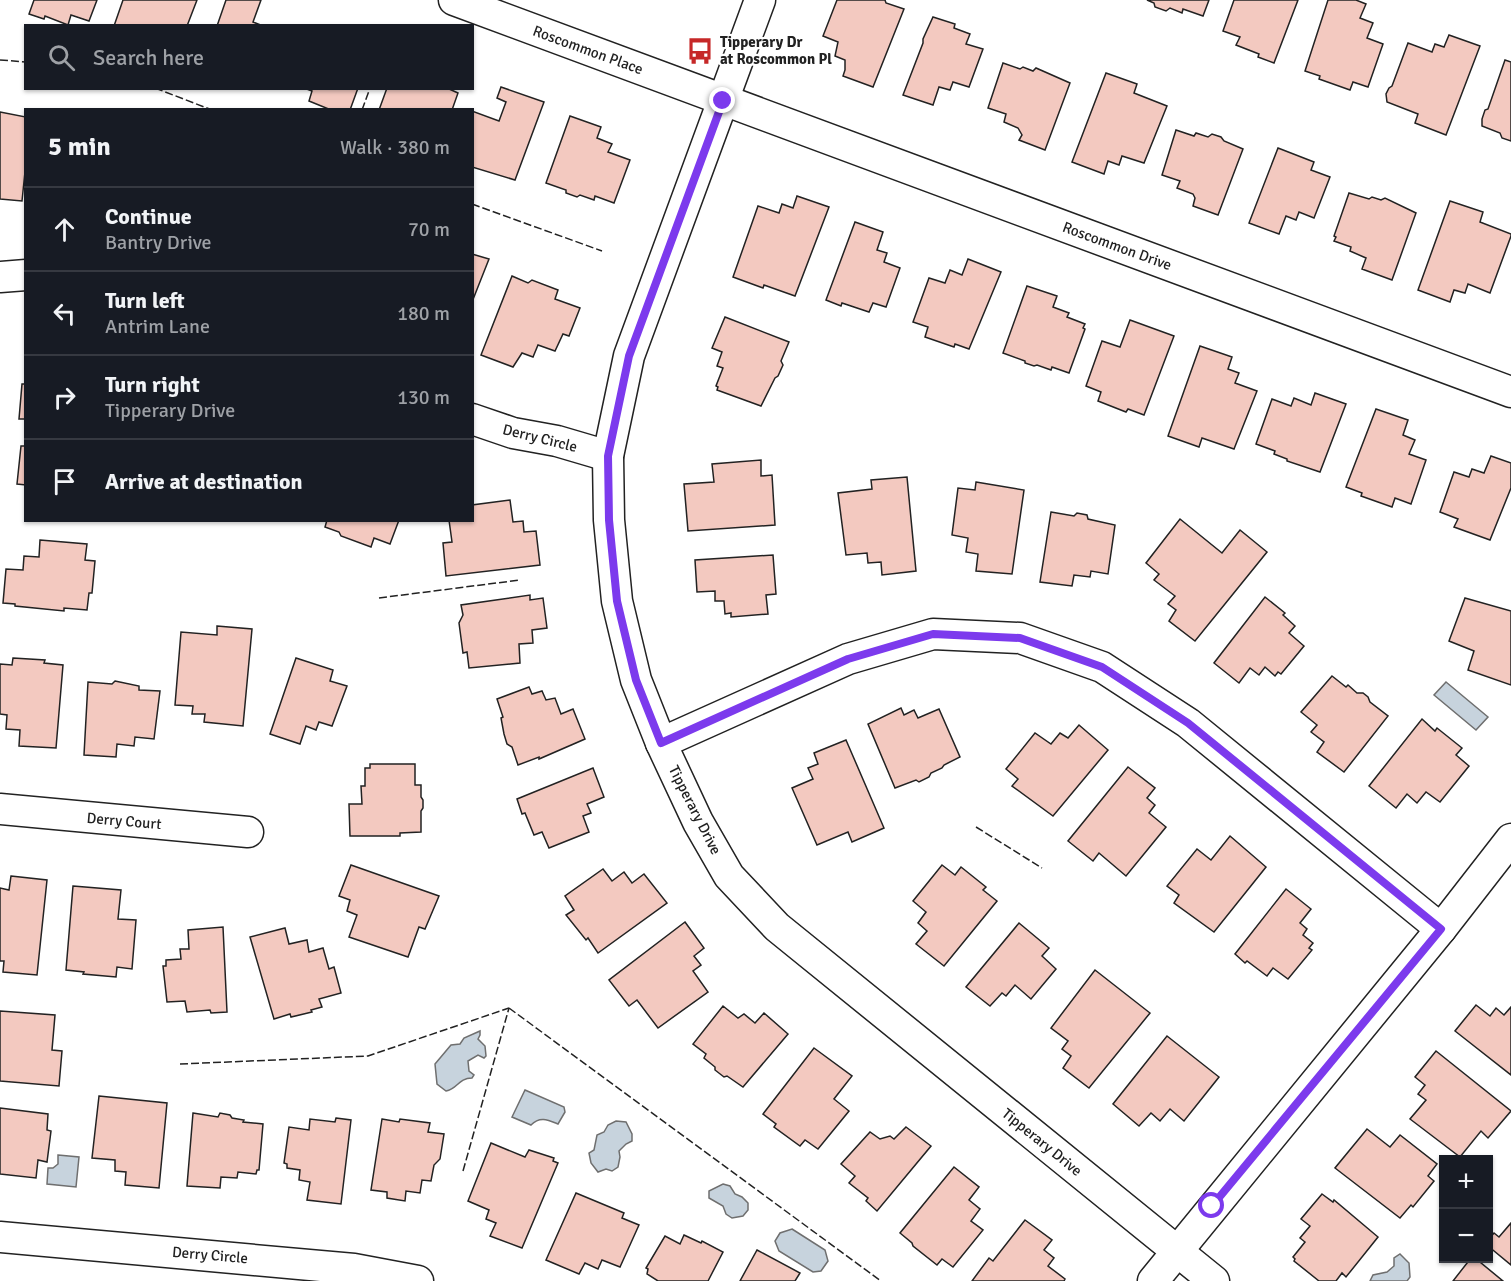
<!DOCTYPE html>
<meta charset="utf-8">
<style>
:root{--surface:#171b24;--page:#242831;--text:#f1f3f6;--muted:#9ea1a6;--line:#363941}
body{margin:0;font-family:Signika,sans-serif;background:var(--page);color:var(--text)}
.controls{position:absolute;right:18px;bottom:18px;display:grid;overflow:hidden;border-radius:0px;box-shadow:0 2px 4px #0004}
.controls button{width:54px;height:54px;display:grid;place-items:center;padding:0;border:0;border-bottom:2px solid var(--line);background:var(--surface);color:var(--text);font:30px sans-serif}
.stop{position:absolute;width:18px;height:18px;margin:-14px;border:4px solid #7c3aed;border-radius:50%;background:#fff}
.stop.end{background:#7c3aed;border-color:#fff;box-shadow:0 2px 6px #0008}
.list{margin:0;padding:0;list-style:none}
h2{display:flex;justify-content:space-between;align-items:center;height:78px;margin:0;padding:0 24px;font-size:26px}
h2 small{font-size:20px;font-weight:400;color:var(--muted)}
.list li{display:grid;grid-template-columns:39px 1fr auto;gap:18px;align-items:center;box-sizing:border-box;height:84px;padding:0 24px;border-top:2px solid var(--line)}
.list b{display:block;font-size:22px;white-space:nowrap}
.list p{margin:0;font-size:20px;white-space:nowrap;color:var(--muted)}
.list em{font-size:20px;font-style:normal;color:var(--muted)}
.icon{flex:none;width:33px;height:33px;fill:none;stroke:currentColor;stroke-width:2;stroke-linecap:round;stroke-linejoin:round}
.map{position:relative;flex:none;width:1511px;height:1281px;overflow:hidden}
.search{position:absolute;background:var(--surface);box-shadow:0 2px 4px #0004;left:24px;top:24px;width:450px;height:66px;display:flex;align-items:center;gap:15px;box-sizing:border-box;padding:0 21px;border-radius:0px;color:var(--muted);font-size:22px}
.panel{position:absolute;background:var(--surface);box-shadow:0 2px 4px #0004;left:24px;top:108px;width:450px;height:414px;border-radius:0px}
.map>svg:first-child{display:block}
</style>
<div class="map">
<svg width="1511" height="1281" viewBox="0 0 1511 1281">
<rect width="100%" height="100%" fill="#fff"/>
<g fill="#c7d3dd" stroke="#6f6f6f" stroke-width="1.5">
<polygon points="1446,682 1488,717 1476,730 1434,695"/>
<path d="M480,1031V1035L478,1039L485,1046L486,1056L484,1058L478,1055L468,1061L469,1071L474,1075L472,1078C458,1078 458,1089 446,1091L437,1084L435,1064L451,1045L460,1044L464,1038Z"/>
<path d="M525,1090L564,1107L565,1112L558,1124C548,1120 540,1116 531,1125L512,1117Z"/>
<polygon points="616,1121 626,1122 632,1134 632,1141 626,1144 619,1151 620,1157 618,1167 612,1171 606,1169 598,1172 591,1163 589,1153 594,1150 597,1135 604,1132 608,1125"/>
<polygon points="58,1155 79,1157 76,1187 47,1184 48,1168 53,1168 58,1164"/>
<polygon points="723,1184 730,1186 735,1194 742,1197 748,1203 748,1210 743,1216 732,1218 726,1214 723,1206 709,1198 709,1191"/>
<polygon points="792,1229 825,1250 828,1261 821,1271 813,1272 779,1251 775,1241 780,1233"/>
<polygon points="1400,1254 1409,1263 1410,1277 1407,1281 1370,1281 1373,1275 1387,1272 1394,1266 1394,1258"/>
</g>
<g fill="#f3c9c0" stroke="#222" stroke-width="1.5">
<polygon points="34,0 97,0 89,21 71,15 68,25 45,16 44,19 29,14"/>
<polygon points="123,0 197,0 187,26 114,26"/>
<polygon points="226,0 261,0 253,22 263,26 217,26"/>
<polygon points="837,0 885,0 886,3 904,9 873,87 843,76 845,70 845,60 835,56 838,42 823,36"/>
<polygon points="1147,0 1209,0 1203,16 1183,9 1182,13 1170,8 1166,11 1155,7 1154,3"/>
<polygon points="1234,0 1298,0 1274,63 1258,57 1259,54 1236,45 1240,37 1223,31"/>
<polygon points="1328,0 1356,0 1366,4 1360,18 1373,23 1367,38 1383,44 1368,87 1353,82 1350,90 1319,79 1320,76 1305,71"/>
<polygon points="933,17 955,24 954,28 970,34 966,44 983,49 969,87 953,82 950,90 939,87 933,105 903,95 923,43 923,39"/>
<polygon points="1449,35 1480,46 1446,135 1415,123 1418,114 1387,102 1386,94 1389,88 1392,86 1408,43 1432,52 1435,44 1444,47"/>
<polygon points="1505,60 1511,62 1511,141 1502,138 1500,133 1482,126 1482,119 1485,110 1488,109"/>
<polygon points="1003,63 1020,69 1023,67 1033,71 1036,68 1070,83 1045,150 1019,140 1022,135 1018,128 1004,122 1006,114 988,108"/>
<polygon points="1106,73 1137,84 1134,93 1167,106 1144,163 1122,156 1119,165 1108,161 1104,174 1072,162"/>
<polygon points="501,87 544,102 515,180 472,167 472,111 499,121 506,102 497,98"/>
<polygon points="304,88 358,88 350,110 331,110 309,101 312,91"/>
<polygon points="387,88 447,88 458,93 452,110 379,110"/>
<polygon points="0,112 26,117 26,162 22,201 0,199"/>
<polygon points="570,116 601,127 597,138 612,144 608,152 630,160 614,203 595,196 594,200 580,195 577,197 566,193 566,190 546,183"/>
<polygon points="1176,130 1194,136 1196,133 1208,137 1212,134 1221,137 1224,141 1243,149 1218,215 1193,206 1195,198 1193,194 1177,188 1180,181 1162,175"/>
<polygon points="1278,148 1314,162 1311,170 1330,177 1314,218 1299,212 1296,220 1286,216 1279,234 1249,223"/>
<polygon points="1349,193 1369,199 1372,197 1381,200 1385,198 1416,213 1392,280 1362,269 1366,258 1350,251 1351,247 1334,241 1336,237 1334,236"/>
<polygon points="797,196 829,207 795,296 764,285 763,288 733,277 758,206 779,213 782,204 793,208"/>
<polygon points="1450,201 1483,212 1480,222 1511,234 1511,236 1490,293 1468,284 1465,293 1454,290 1450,302 1418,290"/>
<polygon points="855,222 883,232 877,250 887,253 884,262 900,268 886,307 873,303 869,312 842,303 841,306 826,300"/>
<polygon points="472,254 489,259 472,302"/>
<polygon points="968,259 1001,272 969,349 955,344 954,347 925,337 928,327 913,322 929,278 945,283 950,270 962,275"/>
<polygon points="512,276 528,283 532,280 558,290 555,299 580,308 569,336 563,334 555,351 538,345 533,357 522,353 513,367 481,355"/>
<polygon points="1027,286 1057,296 1053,307 1069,313 1067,317 1085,324 1083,328 1085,329 1069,373 1052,367 1051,370 1037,365 1034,366 1025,363 1025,361 1003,353"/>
<polygon points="725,317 789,342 781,361 783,365 778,376 775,378 761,406 717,390 718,387 716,386 723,368 717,366 722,352 712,348"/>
<polygon points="1130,320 1174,336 1144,415 1128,409 1126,412 1098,401 1101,392 1086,386 1102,341 1120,347"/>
<polygon points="1200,346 1232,357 1228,369 1239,373 1235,383 1257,391 1234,449 1202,438 1199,447 1168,436"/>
<polygon points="22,384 26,384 26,419 19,419"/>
<polygon points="1315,393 1346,404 1320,472 1287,461 1287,459 1274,454 1275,451 1256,444 1272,399 1291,406 1294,398 1311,405"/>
<polygon points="1376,409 1408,420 1403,435 1415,440 1409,454 1426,460 1411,504 1395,498 1392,507 1361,496 1362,493 1346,487"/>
<polygon points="21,446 26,446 26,485 17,484"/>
<polygon points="1491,456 1511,463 1511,488 1490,540 1454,527 1458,519 1440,512 1454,472 1469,477 1472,469 1484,473"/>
<polygon points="761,460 761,476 772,475 775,525 688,531 684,484 714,482 712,464"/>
<polygon points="907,477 916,571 882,575 881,562 868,563 867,553 846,555 838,493 872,489 871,480"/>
<polygon points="976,482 1024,490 1012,574 976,571 978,554 966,552 968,538 952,535 958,488 975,490"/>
<polygon points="510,500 513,522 523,521 524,532 536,531 540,565 446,576 443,543 452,542 449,520 472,520 472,505"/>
<polygon points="1051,512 1074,516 1077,513 1087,515 1088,519 1115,525 1108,574 1091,571 1090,577 1074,575 1072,586 1040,582"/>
<polygon points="1180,519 1222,553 1240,530 1267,552 1195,641 1169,621 1176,610 1168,604 1175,596 1154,580 1159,574 1146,563"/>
<polygon points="327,520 399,520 390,544 374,538 371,547 341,536 339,532 325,527"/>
<polygon points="40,540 87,544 85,560 95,561 92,593 89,593 87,610 64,608 64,611 15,606 15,604 3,603 6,569 23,570 24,556 39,557"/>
<polygon points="773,555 776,594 766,595 768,614 731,617 731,613 725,614 724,601 715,601 715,591 697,592 695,560"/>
<polygon points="530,595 530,600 543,598 547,628 532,630 533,643 519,644 520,663 469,668 467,652 463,653 459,623 463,615 461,605"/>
<polygon points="1265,597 1285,613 1283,615 1295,626 1289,633 1304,646 1281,674 1278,672 1275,676 1265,667 1259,675 1250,668 1239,683 1214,663"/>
<polygon points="1465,598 1511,611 1511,685 1468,670 1474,651 1449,641"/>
<polygon points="217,626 252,629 243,726 204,722 205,714 192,714 193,706 175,705 181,632 217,635"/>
<polygon points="13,658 45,660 44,663 63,665 56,748 19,746 20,730 6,729 7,715 0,714 0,664 12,665"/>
<polygon points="296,658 333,670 330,681 347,686 332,726 319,722 316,730 306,726 300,744 270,734"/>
<polygon points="1332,676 1346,687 1348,685 1357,693 1363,693 1368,697 1370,702 1388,716 1344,772 1317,752 1324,742 1311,732 1317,725 1301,712"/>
<polygon points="115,681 139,686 139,690 160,691 154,739 135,737 134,746 117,744 116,757 84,755 88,682 112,684"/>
<polygon points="529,687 532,694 542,691 546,700 555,698 561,714 573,709 585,739 539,759 539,757 518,765 512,747 507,744 504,734 501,718 503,717 497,699"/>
<polygon points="901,708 904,715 914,710 918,718 939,709 960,757 944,765 942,768 931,773 929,777 919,782 916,780 895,788 868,724"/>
<polygon points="1422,719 1435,731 1437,728 1462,748 1456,755 1469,766 1440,802 1426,792 1417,803 1407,794 1396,808 1369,786"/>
<polygon points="1079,725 1108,750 1053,816 1012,786 1018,779 1006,769 1035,733 1051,744 1060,733 1068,738"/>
<polygon points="846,740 884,828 852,842 848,832 817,845 792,788 813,779 808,768 818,764 814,753"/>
<polygon points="370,764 415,764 415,785 421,785 421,797 423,800 423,808 421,811 421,832 400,833 400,836 350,836 349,804 362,804 361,786 365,786 365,768 370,768"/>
<polygon points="1128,767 1155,788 1147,798 1155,805 1149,813 1166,827 1126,876 1099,853 1093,861 1068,841"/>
<polygon points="593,768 604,797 587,804 591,813 583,816 589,832 549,848 542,832 534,835 525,813 522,814 517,799"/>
<polygon points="1230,836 1266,867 1214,932 1174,903 1179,895 1167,886 1197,849 1211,860"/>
<polygon points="351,865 439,896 425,929 419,927 408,957 349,937 357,915 347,911 350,900 339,896"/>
<polygon points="942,865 955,875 961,867 986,887 983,890 997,901 944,966 916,944 927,931 918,923 926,912 913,901"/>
<polygon points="603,869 612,881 624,872 632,883 644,874 667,903 598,953 588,938 586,940 566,915 574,910 565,896"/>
<polygon points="11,876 47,880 37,975 3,972 4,961 0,961 0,888 9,890"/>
<polygon points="73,886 121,890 118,919 136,920 132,969 117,967 116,977 83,974 84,972 66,970"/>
<polygon points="1286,889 1311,909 1300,923 1307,929 1303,935 1313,943 1309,948 1312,950 1288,979 1273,968 1267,976 1247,961 1245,963 1235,954"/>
<polygon points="685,922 704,948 694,956 701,965 693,971 708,992 658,1028 637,1000 629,1006 609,980"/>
<polygon points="1019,923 1049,948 1042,956 1056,969 1031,999 1015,985 1006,996 1002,993 990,1006 966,987"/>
<polygon points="223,927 227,1012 211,1013 210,1010 187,1012 185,1001 167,1002 163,966 166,966 166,960 181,959 180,949 189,949 188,930"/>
<polygon points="285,928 289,944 307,940 309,952 323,948 329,969 334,967 341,993 319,999 322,1007 311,1010 312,1012 291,1017 290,1014 274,1019 250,937"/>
<polygon points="1095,970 1150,1013 1089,1088 1063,1068 1071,1056 1062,1049 1068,1041 1051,1028"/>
<polygon points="1476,1005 1490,1016 1496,1008 1504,1015 1511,1007 1511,1075 1455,1031"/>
<polygon points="723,1006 738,1018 744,1014 755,1023 764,1013 788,1034 743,1087 727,1076 724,1077 715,1070 715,1067 704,1058 706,1054 693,1044"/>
<polygon points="0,1011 55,1015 52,1050 62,1051 59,1086 0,1081"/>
<polygon points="1167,1036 1219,1077 1184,1121 1170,1109 1160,1121 1151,1113 1139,1126 1113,1104"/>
<polygon points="814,1048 852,1076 834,1099 849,1111 818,1149 805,1140 800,1146 774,1127 776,1124 763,1114"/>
<polygon points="1436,1051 1511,1111 1488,1138 1481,1131 1460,1157 1410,1119 1426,1100 1418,1094 1425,1085 1415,1077"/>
<polygon points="99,1096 167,1103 159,1188 125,1185 126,1172 115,1171 115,1160 92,1158"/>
<polygon points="0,1108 48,1114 47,1130 51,1131 47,1162 38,1160 36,1178 0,1174"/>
<polygon points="193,1113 218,1117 220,1113 230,1115 232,1118 244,1120 243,1122 263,1124 259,1170 257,1170 256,1174 238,1172 237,1178 221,1177 220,1188 187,1186"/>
<polygon points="336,1118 351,1120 341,1204 307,1200 310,1182 299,1180 300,1170 287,1168 287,1164 284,1163 289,1127 309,1130 310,1119 335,1122"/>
<polygon points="382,1119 399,1122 400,1119 430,1123 428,1132 444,1134 440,1159 434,1165 431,1181 422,1180 420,1193 406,1191 405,1201 387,1198 387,1192 371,1190"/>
<polygon points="906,1127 931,1146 877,1211 866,1201 868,1198 849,1183 855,1176 841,1164 870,1132 880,1139 890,1136 894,1139"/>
<polygon points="1367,1129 1390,1147 1400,1135 1437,1164 1428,1176 1434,1181 1413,1207 1411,1205 1400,1218 1335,1168"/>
<polygon points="491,1143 525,1157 529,1150 554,1158 553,1161 558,1163 522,1248 490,1236 496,1223 486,1219 489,1210 468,1201"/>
<polygon points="954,1167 979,1187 969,1200 980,1209 971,1221 983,1230 953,1267 942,1259 937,1265 913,1246 912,1243 900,1233"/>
<polygon points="576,1193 624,1213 622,1218 639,1225 620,1267 602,1260 598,1269 585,1263 579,1274 546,1260"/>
<polygon points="1322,1194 1333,1202 1334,1200 1378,1237 1346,1277 1342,1273 1336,1281 1319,1281 1294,1261 1295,1259 1293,1257 1305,1242 1300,1238 1310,1226 1301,1219"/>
<polygon points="1025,1220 1052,1240 1044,1250 1054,1258 1048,1266 1065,1279 1064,1281 972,1281 989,1258 993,1261"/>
<polygon points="1511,1223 1511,1265 1488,1246 1488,1240 1494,1233 1499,1237"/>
<polygon points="684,1235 701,1243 702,1241 723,1252 708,1281 658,1281 647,1274 648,1269 646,1268 665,1236 680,1244"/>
<polygon points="757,1250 800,1273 795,1281 740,1281"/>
<polygon points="1471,1258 1475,1258 1503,1281 1453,1281"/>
</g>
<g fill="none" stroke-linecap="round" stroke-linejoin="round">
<defs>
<g id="street">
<polyline points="454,0 1511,392"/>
<polyline points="760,0 629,356 608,456 609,520 617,601 636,680 661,743 698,822 729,876 777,927 1214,1281"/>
<polyline points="0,277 26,275"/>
<polyline points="472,419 513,433 557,441 608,456"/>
<polyline points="661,743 848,659 933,634 1020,638 1102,667 1188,723 1441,929"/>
<polyline points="0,809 248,832"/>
<polyline points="0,1237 354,1269 418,1281"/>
<polyline points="1153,1281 1441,929 1511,839"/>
</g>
</defs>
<use href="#street" stroke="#222" stroke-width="33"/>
<use href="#street" stroke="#fff" stroke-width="30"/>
<g stroke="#222" stroke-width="1.5" stroke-dasharray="8 3" stroke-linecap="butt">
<polyline points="0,60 26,62"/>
<polyline points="155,88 212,110"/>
<polyline points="362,110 370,88"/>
<polyline points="472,204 602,251"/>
<polyline points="379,598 520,580"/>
<polyline points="976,827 1042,868"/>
<polyline points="509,1008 881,1281"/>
<polyline points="180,1064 368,1056 509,1008"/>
<polyline points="463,1171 509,1008"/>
</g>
</g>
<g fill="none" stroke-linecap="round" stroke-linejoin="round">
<polyline stroke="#7c3aed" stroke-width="8" points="723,101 629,356 608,456 609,520 617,601 636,680 661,743 848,659 933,634 1020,638 1102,667 1188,723 1441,929 1212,1206"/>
</g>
<defs>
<symbol id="bus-bare" viewBox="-9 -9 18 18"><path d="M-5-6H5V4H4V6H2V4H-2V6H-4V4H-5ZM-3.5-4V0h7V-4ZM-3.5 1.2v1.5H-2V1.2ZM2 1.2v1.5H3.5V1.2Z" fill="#c62828" stroke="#fff" stroke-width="2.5" paint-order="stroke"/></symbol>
</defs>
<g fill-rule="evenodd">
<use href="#bus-bare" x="681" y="32" width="38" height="38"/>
</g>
<g text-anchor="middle" stroke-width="4.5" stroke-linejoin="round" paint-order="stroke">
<g font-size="15" font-weight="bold" fill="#222" stroke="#fff" text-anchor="start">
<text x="720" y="47">Tipperary Dr<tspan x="720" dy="17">at Roscommon Pl</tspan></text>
</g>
<g font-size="15" fill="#222" stroke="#fff">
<text transform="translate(588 50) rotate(20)" y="5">Roscommon Place</text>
<text transform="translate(1117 246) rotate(20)" y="5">Roscommon Drive</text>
<text transform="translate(540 438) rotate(14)" y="5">Derry Circle</text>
<text transform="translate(695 810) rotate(63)" y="5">Tipperary Drive</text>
<text transform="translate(124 821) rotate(5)" y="5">Derry Court</text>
<text transform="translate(1042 1142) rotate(39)" y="5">Tipperary Drive</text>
<text transform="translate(210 1255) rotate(5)" y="5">Derry Circle</text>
</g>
</g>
</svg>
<div class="controls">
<button>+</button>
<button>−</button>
</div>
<div class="stop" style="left:1212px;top:1206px"></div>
<div class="stop end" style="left:723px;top:101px"></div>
<div class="search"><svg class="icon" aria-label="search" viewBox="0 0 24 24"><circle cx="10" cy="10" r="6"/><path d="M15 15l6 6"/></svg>Search here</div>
<section class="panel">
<h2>5 min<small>Walk · 380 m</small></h2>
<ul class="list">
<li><svg class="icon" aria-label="ahead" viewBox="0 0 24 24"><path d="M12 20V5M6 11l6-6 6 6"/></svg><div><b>Continue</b><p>Bantry Drive</p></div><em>70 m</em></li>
<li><svg class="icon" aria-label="left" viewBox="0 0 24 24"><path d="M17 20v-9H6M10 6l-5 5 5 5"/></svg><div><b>Turn left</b><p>Antrim Lane</p></div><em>180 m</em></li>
<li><svg class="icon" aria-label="right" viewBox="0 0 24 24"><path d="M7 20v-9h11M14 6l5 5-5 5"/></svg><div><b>Turn right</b><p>Tipperary Drive</p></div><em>130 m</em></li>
<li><svg class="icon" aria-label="arrive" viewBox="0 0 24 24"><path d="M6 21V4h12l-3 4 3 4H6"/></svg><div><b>Arrive at destination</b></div></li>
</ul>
</section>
</div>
